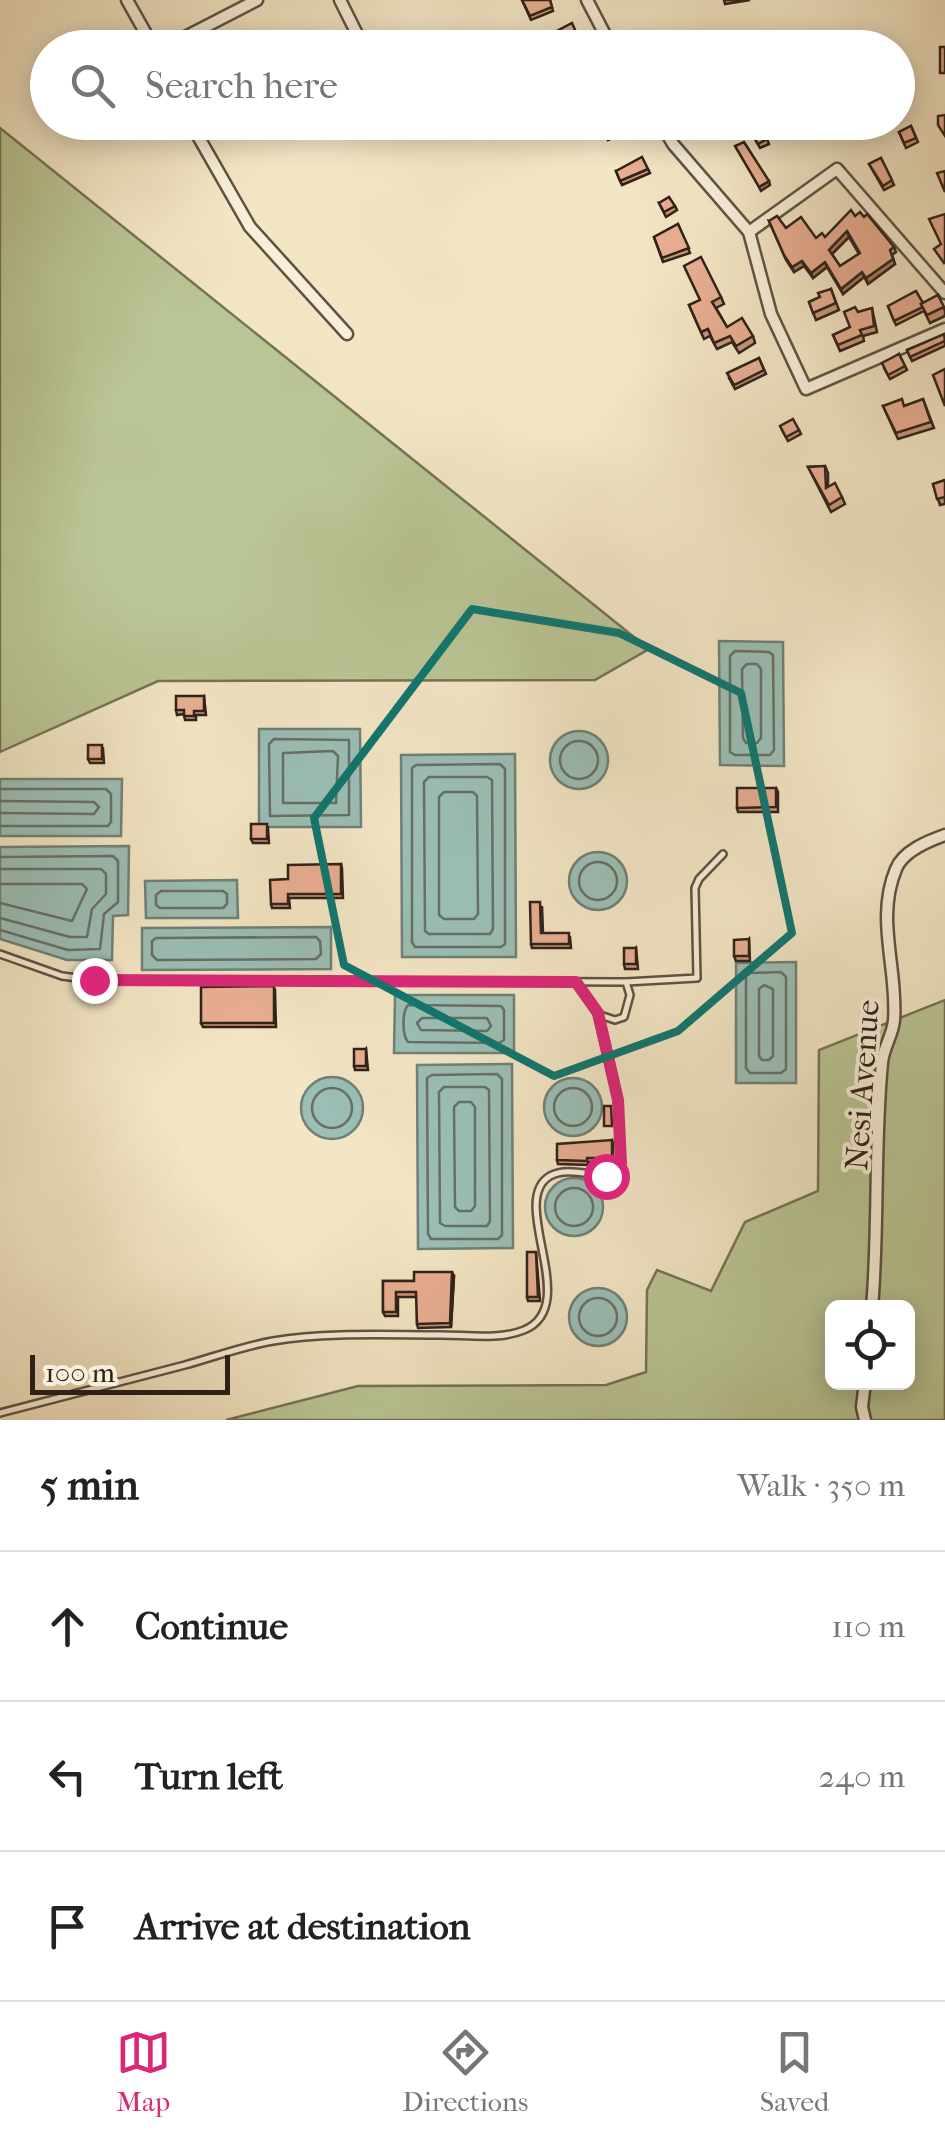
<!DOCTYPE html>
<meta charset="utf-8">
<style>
:root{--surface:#fff;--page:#f6f6f6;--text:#222;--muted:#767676;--line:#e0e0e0;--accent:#db2777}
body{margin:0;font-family:"IM FELL French Canon",serif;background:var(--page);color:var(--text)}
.controls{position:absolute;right:30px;bottom:30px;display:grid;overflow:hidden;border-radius:15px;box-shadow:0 5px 25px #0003}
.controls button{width:90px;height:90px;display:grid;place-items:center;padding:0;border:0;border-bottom:2px solid var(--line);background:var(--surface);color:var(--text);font:50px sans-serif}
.scale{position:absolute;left:30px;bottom:25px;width:200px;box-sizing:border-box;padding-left:10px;border:5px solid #2f2118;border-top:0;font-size:28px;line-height:35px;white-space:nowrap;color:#2f2118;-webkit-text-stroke:8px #f7efd9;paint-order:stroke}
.stop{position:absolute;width:30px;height:30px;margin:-22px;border:8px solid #db2777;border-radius:50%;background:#fff}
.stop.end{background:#db2777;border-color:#fff;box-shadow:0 2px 10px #0008}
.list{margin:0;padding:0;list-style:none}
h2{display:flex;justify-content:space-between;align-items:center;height:130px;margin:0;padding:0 40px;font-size:42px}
h2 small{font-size:32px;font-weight:400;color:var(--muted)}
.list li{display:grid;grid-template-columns:65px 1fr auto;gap:30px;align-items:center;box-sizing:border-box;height:150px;padding:0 40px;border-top:2px solid var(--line)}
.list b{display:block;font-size:38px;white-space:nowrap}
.list em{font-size:32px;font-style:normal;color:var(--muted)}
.icon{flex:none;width:55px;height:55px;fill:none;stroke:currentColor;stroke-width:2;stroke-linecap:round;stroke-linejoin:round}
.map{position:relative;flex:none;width:945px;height:1420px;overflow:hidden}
.search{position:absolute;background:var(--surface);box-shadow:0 5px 25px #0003;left:30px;right:30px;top:30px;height:110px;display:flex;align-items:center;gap:25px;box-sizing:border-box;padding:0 35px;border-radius:55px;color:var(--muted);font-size:38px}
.sheet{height:580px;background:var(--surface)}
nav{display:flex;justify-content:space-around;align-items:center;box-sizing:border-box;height:140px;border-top:2px solid var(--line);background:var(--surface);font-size:28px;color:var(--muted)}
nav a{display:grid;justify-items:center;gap:5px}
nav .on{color:var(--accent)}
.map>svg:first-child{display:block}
</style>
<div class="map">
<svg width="945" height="1420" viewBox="0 0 945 1420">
<rect width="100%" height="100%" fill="#f3e6c5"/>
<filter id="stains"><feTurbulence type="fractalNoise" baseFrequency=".002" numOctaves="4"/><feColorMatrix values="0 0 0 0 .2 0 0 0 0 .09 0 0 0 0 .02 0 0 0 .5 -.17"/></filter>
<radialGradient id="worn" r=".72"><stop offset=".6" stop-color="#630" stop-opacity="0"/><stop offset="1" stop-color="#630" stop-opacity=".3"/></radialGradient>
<g fill="#bac595" stroke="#747356" stroke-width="2.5" fill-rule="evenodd">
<polygon points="0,128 649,649 595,680 158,681 0,752"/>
<path d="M945,1000V1420H226L358,1386L606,1385L646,1372L647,1290L657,1270L711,1291L745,1222L818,1191L819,1050ZM832,1308H908V1382H832Z"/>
</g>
<g fill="#9bbfb6" stroke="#708077" stroke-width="2.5">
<polygon points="719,641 783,642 784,766 720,765"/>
<polygon points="259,729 360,729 361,827 259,827"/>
<circle cx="579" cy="760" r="29"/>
<polygon points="515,754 516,957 402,957 401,755"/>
<polygon points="0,779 122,779 121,836 0,836"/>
<polygon points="129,846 128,915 113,916 112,960 67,960 0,939 0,847"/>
<circle cx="598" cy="881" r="29"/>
<polygon points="237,880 238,918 146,918 145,881"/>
<polygon points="331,927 331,969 142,970 142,928"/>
<polygon points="796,962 796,1083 736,1083 736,963"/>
<polygon points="395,995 514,995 514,1053 394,1053"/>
<polygon points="512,1064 513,1248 418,1249 417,1065"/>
<circle cx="332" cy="1108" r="31"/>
<circle cx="573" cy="1107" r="29"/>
<circle cx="574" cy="1207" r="29"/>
<circle cx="598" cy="1317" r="29"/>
</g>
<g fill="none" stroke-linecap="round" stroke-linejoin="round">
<g stroke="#657067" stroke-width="2.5">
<polygon points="735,651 769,652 773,655 774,750 770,755 735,755 730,752 730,656"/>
<polygon points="747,664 757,664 761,669 761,738 757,743 746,743 743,738 742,669"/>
<polygon points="274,739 349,740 349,815 270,816 269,744"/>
<circle cx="579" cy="760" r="19"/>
<polygon points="333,751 338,756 336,803 283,803 283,753"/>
<polygon points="500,764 505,769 505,944 501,947 415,947 412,942 412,768 416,765"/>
<polygon points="429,777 487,777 492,780 493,929 490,934 429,934 425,931 424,782"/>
<polyline points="0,789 106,789 111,794 111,822 108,826 0,826"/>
<polygon points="444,792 473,792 477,796 478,914 474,919 444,919 439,915 439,797"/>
<polyline points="0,801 94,802 99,807 94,814 0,813"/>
<polyline points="0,857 113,856 118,861 118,902 104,914 100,949 68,950 0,930"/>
<circle cx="598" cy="881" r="19"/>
<polyline points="0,869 101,869 106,874 106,894 92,909 87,937 70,937 0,918"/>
<polyline points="0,884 82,884 87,889 72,921 0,903"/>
<polygon points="161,891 223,891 227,894 227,904 223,908 160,908 156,905 156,895"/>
<polygon points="316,937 320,941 321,954 316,959 157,960 152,955 152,941 156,938"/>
<polygon points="781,972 786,977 786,1069 781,1073 750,1073 746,1068 746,976 751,973"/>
<polygon points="764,985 773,989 773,1056 769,1060 762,1060 759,1056 759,989"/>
<path d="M408,1005L501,1006L504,1010V1040L499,1043L408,1042C402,1035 402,1012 408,1005Z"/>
<polygon points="422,1018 487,1018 491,1026 487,1031 421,1030 417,1023"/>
<polygon points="497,1074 502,1079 502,1235 498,1239 431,1239 428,1234 427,1078 432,1075"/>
<polygon points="444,1087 485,1087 489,1090 490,1221 487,1226 445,1226 440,1223 439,1092"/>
<circle cx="332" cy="1108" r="20"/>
<circle cx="573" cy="1107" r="19"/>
<polygon points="459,1102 471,1102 475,1107 475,1206 471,1211 459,1211 455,1207 454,1107"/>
<circle cx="574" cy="1207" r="19"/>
<circle cx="598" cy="1317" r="19"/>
</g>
<defs>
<g id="lane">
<polyline points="0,954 62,976 94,980 626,982 630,995 624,1017 615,1020 600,1015"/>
<polyline points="626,982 697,978 695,888 699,879 723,854"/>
<path d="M0,1413C62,1397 123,1381 185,1365C214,1357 243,1346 273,1341C328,1332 386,1335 441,1335C467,1335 500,1340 524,1330C583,1306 507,1201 550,1176C569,1166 591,1177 610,1175L616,1172L621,1163L618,1100L597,1013L576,982"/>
</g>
<g id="street">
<polyline points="127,0 154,48"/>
<polyline points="340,0 364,48"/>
<polyline points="587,0 612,48"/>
<polyline points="164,48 257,0"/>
<polyline points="294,48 307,42"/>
<polyline points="190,122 250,227 347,334"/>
<polyline points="660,122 673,144 749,232 771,314 806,389 945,329"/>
<polyline points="749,232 837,169 945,293"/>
<path d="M872,1308C879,1226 874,1144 882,1063C883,1048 893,1035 894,1020C898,969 875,919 896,869C903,851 928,841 945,835"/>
<polyline points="865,1382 862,1407 865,1420"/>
</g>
</defs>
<use href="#lane" stroke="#605243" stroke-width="10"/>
<use href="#street" stroke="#605243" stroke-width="15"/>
<use href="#lane" stroke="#f7efd9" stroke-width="5"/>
<use href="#street" stroke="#f7efd9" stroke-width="10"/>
</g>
<g fill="#c8967e" stroke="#2f2118" stroke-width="2.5" fill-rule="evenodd">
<polygon points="522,0 550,0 553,11 531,20"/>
<polygon points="724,0 750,0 725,4"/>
<polygon points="599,122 620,122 625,132 608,140"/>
<polygon points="745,122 767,139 769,144 760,148"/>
<polygon points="911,126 918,142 906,148 899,132"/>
<polygon points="881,158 894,185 884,190 869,164"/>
<polygon points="648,169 650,173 622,185 616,171"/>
<polygon points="659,203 675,206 677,210 666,217"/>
<path d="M855,216L894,247L896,252L892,255L895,264L868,284L864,277L843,294L827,267L813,278L804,266L794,272L786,260L769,221L816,238L825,237ZM849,237L859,254L840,266L832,254Z"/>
<polygon points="678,224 690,253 663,262 654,237"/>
<polygon points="831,289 839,310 816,320 809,302 820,297"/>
<polygon points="938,295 945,311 945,316 930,323 924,311 896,325 888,306 923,303"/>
<polygon points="721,297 724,304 716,308 727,327 753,336 755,343 739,353 732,342 717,349 710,336 704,339 689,305"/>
<polygon points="872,308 877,332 863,336 864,341 840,351 833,335 850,328 858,312"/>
<polygon points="945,336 945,346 912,361 907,350"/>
<polygon points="899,354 907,370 890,379 884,368"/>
<polygon points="759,358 766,374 735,389 729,378"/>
<polygon points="923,399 934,428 898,439 883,406 905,406"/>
<polygon points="782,430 799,430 801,434 788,441"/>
<polygon points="825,466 828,473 828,487 842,497 845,504 831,512 808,467"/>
<polygon points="945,480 945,504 940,505 933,484"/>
<polygon points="204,696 206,715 196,715 196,720 185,720 184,714 177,715 176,710"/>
<polygon points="103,749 104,763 90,763 88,759"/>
<polygon points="776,788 778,792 778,812 738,812 737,808"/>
<polygon points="268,828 269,843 253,843 251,839"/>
<polygon points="341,864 342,869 343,898 289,898 290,908 272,908 271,904 288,879"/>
<polygon points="542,906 543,933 570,937 571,948 532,948 531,944"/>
<polygon points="749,939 750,961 736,961 734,956"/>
<polygon points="636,948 638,969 625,969 624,964"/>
<polygon points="275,990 276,1027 203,1027 201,1023"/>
<polygon points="366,1049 368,1070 355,1070 354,1066"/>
<polygon points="612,1140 613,1144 613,1162 588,1162 588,1165 558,1164 557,1160"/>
<polygon points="536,1252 540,1301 528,1301 527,1297"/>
<polygon points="454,1276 451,1327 418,1328 417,1324 417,1297 398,1297 398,1316 385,1316 383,1312 383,1281 414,1281"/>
</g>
<g fill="#a37a67" stroke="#2f2118" stroke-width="2.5">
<polygon points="769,181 770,185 761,191 759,187"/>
<polygon points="847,231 849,237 831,255 829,250"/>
<polygon points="893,259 895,264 868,284 866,278"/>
<polygon points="802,261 804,266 794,272 792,267"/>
<polygon points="825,262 827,267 813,278 811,273"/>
<polygon points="862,272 864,277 843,294 841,289"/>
<polygon points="452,1272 454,1276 451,1327 450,1323"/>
</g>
<g fill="#e9ae93" stroke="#2f2118" stroke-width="2.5" fill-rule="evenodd">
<polygon points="522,0 550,0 552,7 530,16"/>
<polygon points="572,23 583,48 561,48 553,33"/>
<polygon points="875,35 881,48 853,48 853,46"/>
<rect x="940" y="47" width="5" height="26"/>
<polygon points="945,115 945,136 938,125 938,116"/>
<polygon points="600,122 620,122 623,128 607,136"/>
<polygon points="745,122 757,122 767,139 758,144"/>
<polygon points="911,126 916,138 904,143 899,132"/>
<polygon points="744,142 769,181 759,187 735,146"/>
<polygon points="642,157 648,169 620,181 616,171"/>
<polygon points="881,158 892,180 883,186 869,164"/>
<polygon points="945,171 945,192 937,173"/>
<polygon points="669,197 675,206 664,212 659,203"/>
<path d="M851,210L855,216L860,212L864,217L867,214L894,247L890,250L893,259L866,278L862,272L841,289L825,262L811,273L802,261L792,267L784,255L769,221L777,216L786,228L801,217L816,238L822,233L825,237ZM847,231L860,253L840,266L829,250Z"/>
<polygon points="945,214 945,262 944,263 934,249 941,244 929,219"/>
<polygon points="678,224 689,248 662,258 654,237"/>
<polygon points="701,257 721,297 712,302 727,327 742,318 753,336 736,346 730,336 714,343 708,329 701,332 689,305 700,300 684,266"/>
<polygon points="831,289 836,303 813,313 809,302 820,297 818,293"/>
<polygon points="916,291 923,303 921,304 923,307 894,321 888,306"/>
<polygon points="938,295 944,307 927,315 921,304"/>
<polygon points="855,307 858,312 872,308 874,326 860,330 862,335 838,345 833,335 850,327 844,312"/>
<polygon points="944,334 945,341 910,357 907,350"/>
<polygon points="899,354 905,366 888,375 882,363"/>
<polygon points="759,358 764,370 734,385 727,373"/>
<polygon points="945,369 945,406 933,375"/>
<polygon points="902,399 904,406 923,399 931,422 896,433 883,406"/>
<polygon points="793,419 799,430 786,437 780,426"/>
<polygon points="825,466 826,488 835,483 842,497 829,505 808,467"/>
<polygon points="945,480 945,497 937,499 933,484"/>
<polygon points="176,696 204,696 204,711 194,711 194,716 184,716 184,710 176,710"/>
<rect x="88" y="745" width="14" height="14"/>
<polygon points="737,788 776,788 776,807 737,808"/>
<rect x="251" y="824" width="16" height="15"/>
<polygon points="341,864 341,894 288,894 288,904 271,904 270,880 288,879 288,865"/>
<polygon points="530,902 540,902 541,933 569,933 569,944 531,944"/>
<polygon points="749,939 749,956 734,956 734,940"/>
<rect x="624" y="948" width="12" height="16"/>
<polygon points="274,986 274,1023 201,1023 201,987"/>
<rect x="354" y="1049" width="12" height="17"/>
<polygon points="604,1106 611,1106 612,1126 604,1126"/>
<polygon points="612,1140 612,1158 587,1158 587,1161 557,1160 557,1144"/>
<polygon points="527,1252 536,1252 538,1297 527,1297"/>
<polygon points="414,1272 452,1272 450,1323 417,1324 416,1292 396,1292 396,1312 383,1312 383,1281 414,1281"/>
</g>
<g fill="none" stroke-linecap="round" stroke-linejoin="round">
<polyline stroke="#db2777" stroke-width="12" points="94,980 576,982 598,1013 618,1100 621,1163 616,1172 606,1176"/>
</g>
<path fill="none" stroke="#0f766e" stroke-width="8" stroke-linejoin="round" d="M472,609L619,633L741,693L792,933L678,1031L554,1076L344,965L314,818Z"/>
<g text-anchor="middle" stroke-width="8" stroke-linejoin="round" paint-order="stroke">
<g font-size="32" fill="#2f2118" stroke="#f7efd9">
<text transform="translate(862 1085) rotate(-86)" y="11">Nesi Avenue</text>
</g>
</g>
<rect width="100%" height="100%" filter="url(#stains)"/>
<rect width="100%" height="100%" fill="url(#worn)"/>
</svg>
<div class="controls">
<button><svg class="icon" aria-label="locate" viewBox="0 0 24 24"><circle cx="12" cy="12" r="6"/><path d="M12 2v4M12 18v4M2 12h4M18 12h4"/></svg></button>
</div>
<div class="scale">100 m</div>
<div class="stop" style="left:606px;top:1176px"></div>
<div class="stop end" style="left:94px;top:980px"></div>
<div class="search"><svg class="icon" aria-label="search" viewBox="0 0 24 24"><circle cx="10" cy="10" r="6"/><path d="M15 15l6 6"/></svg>Search here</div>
</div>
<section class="sheet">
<h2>5 min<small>Walk · 350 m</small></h2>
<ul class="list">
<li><svg class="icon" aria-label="ahead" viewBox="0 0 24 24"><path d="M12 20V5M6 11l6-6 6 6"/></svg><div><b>Continue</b></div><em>110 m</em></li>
<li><svg class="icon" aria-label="left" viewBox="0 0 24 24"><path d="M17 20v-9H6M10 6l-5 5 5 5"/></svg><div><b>Turn left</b></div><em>240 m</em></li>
<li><svg class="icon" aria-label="arrive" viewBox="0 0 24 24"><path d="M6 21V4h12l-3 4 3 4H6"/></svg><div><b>Arrive at destination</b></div></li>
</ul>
</section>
<nav>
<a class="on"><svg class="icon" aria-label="map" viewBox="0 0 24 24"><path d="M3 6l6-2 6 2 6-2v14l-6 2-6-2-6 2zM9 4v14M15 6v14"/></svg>Map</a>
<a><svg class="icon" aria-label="directions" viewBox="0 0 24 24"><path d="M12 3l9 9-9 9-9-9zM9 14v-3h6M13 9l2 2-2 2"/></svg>Directions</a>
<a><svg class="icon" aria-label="saved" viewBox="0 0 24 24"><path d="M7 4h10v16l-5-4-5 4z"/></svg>Saved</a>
</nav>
